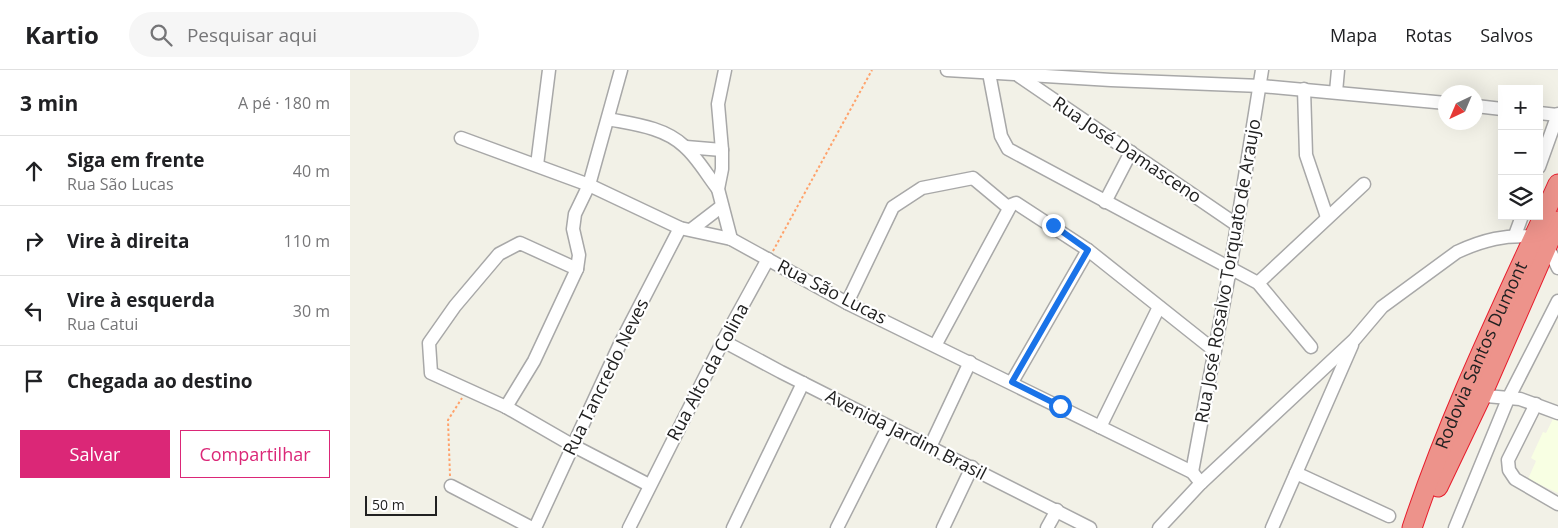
<!DOCTYPE html>
<html lang="pt">
<meta charset="utf-8">
<style>
:root{--surface:#fff;--page:#f6f6f6;--text:#202124;--muted:#757577;--line:#e0e0e0;--accent:#db2777}
body{margin:0;font-family:"Open Sans",sans-serif;background:var(--page);color:var(--text)}
.controls{position:absolute;right:15px;top:15px;display:grid;overflow:hidden;border-radius:0px;box-shadow:0 5px 20px #0002}
.controls button{width:45px;height:45px;display:grid;place-items:center;padding:0;border:0;border-bottom:1px solid var(--line);background:var(--surface);color:var(--text);font:25px sans-serif}
.compass{position:absolute;left:1088px;top:15px;width:45px;height:45px;border-radius:50%;background:var(--surface);box-shadow:0 5px 20px #0002;rotate:224deg}
.scale{position:absolute;left:15px;bottom:12px;width:72px;box-sizing:border-box;padding-left:5px;border:2px solid #212121;border-top:0;font-size:14px;line-height:18px;white-space:nowrap;color:#212121;-webkit-text-stroke:4px #fff;paint-order:stroke}
.stop{position:absolute;width:15px;height:15px;margin:-11px;border:4px solid #1a73e8;border-radius:50%;background:#fff}
.stop.end{background:#1a73e8;border-color:#fff;box-shadow:0 1px 5px #0008}
.list{margin:0;padding:0;list-style:none}
h2{display:flex;justify-content:space-between;align-items:center;height:65px;margin:0;padding:0 20px;font-size:21px}
h2 small{font-size:16px;font-weight:400;color:var(--muted)}
.list li{display:grid;grid-template-columns:32px 1fr auto;gap:15px;align-items:center;box-sizing:border-box;height:70px;padding:0 20px;border-top:1px solid var(--line)}
.list b{display:block;font-size:19px;white-space:nowrap}
.list p{margin:0;font-size:16px;white-space:nowrap;color:var(--muted)}
.list em{font-size:16px;font-style:normal;color:var(--muted)}
.actions{display:flex;gap:10px;padding:15px 20px}
.actions a{flex:1;padding:11px 0;border:1px solid var(--accent);border-radius:0px;text-align:center;font-size:18px;color:var(--accent)}
.actions .main{background:var(--accent);color:#fff}
.icon{flex:none;width:28px;height:28px;fill:none;stroke:currentColor;stroke-width:2;stroke-linecap:round;stroke-linejoin:round}
.map{position:relative;flex:none;width:1208px;height:458px;overflow:hidden}
header{display:flex;align-items:center;gap:30px;box-sizing:border-box;height:70px;padding:0 25px;background:var(--surface);border-bottom:1px solid var(--line)}
header strong{font-size:24px}
nav{display:flex;gap:28px;margin-inline-start:auto;font-size:18px}
.search{width:350px;height:45px;background:var(--page);display:flex;align-items:center;gap:12px;box-sizing:border-box;padding:0 18px;border-radius:28px;color:var(--muted);font-size:19px}
main{display:flex}
aside{flex:1;background:var(--surface)}
.map>svg:first-child{display:block}
</style>
<header>
<strong>Kartio</strong>
<div class="search"><svg class="icon" aria-label="search" viewBox="0 0 24 24"><circle cx="10" cy="10" r="6"/><path d="M15 15l6 6"/></svg>Pesquisar aqui</div>
<nav><a>Mapa</a><a>Rotas</a><a>Salvos</a></nav>
</header>
<main>
<aside>
<h2>3 min<small>A pé · 180 m</small></h2>
<ul class="list">
<li><svg class="icon" aria-label="ahead" viewBox="0 0 24 24"><path d="M12 20V5M6 11l6-6 6 6"/></svg><div><b>Siga em frente</b><p>Rua São Lucas</p></div><em>40 m</em></li>
<li><svg class="icon" aria-label="right" viewBox="0 0 24 24"><path d="M7 20v-9h11M14 6l5 5-5 5"/></svg><div><b>Vire à direita</b></div><em>110 m</em></li>
<li><svg class="icon" aria-label="left" viewBox="0 0 24 24"><path d="M17 20v-9H6M10 6l-5 5 5 5"/></svg><div><b>Vire à esquerda</b><p>Rua Catui</p></div><em>30 m</em></li>
<li><svg class="icon" aria-label="arrive" viewBox="0 0 24 24"><path d="M6 21V4h12l-3 4 3 4H6"/></svg><div><b>Chegada ao destino</b></div></li>
</ul>
<div class="actions"><a class="main">Salvar</a><a>Compartilhar</a></div>
</aside>
<div class="map">
<svg width="1208" height="458" viewBox="0 0 1208 458">
<rect width="100%" height="100%" fill="#f2f1e7"/>
<polygon fill="#f8ffe3" points="1203,349 1208,351 1208,423 1178,409 1186,391 1181,388 1193,362 1196,363"/>
<g fill="none" stroke-linecap="round" stroke-linejoin="round">
<defs>
<g id="minor">
<polyline points="375,0 368,34 372,80 372,99 368,119 381,169"/>
<polyline points="597,0 761,10 911,16 1096,33"/>
<polyline points="639,3 651,66 658,79 908,213 961,277"/>
<polyline points="669,6 887,155"/>
<polyline points="954,19 956,85 977,147"/>
<polyline points="986,22 988,0"/>
<polyline points="1126,36 1152,39"/>
<polyline points="1189,43 1208,45"/>
<path d="M258,49C283,54 314,57 334,76C347,87 357,105 368,119"/>
<polyline points="111,68 239,115 330,158 381,169 497,233 842,402 851,413"/>
<polyline points="336,77 372,80"/>
<polyline points="187,95 199,0"/>
<polyline points="1189,97 1208,44"/>
<polyline points="755,132 781,82"/>
<polyline points="342,159 372,136"/>
<polyline points="1165,165 1172,146"/>
<polyline points="1197,175 1208,198"/>
<polyline points="227,199 170,173 149,184 105,236 79,273 81,303 156,337 222,375 299,415"/>
<polyline points="908,213 1014,114"/>
<polyline points="497,233 543,137 572,118 623,108 659,138"/>
<polyline points="373,271 431,302 740,458"/>
<polyline points="586,274 661,135 666,133 738,180 865,281"/>
<polyline points="662,312 738,180"/>
<polyline points="1125,325 1170,329 1208,343"/>
<polyline points="1186,334 1158,390 1159,400 1165,409 1208,434"/>
<polyline points="156,337 184,291 227,199 229,185 223,159 225,144 239,115 271,0"/>
<polyline points="750,357 809,237"/>
<polyline points="580,377 620,292"/>
<polyline points="842,402 880,199 912,0"/>
<polyline points="946,403 1039,446"/>
<polyline points="101,416 182,458"/>
<polyline points="185,458 270,274 330,158"/>
<polyline points="279,458 373,271 418,189"/>
<polyline points="383,458 453,313"/>
<polyline points="487,458 538,357"/>
<polyline points="593,458 622,397"/>
<polyline points="697,458 707,440"/>
<path d="M809,458L851,413L1004,270L1032,237L1107,182C1133,170 1156,164 1185,167"/>
<polyline points="922,458 1002,275"/>
<polyline points="1105,458 1158,329 1208,231"/>
</g>
<g id="highway">
<polyline points="1088,417 1131,327 1208,151"/>
<path id="s1" d="M1062,458C1101,340 1157,227 1208,114"/>
</g>
</defs>
<use href="#minor" stroke="#a8a8a8" stroke-width="15"/>
<use href="#highway" stroke="#e71d2c" stroke-width="21"/>
<g stroke="#ffa26b" stroke-width="2" stroke-dasharray="2.5 2.5" stroke-linecap="butt">
<polyline points="423,181 522,0"/>
<polyline points="100,406 98,350 112,328"/>
</g>
<use href="#minor" stroke="#fff" stroke-width="12"/>
<use href="#highway" stroke="#ed938b" stroke-width="19"/>
</g>
<g fill="none" stroke-linecap="round" stroke-linejoin="round">
<polyline stroke="#1a73e8" stroke-width="6" points="703,155 738,180 662,312 710,336"/>
</g>
<g text-anchor="middle" stroke-width="4.5" stroke-linejoin="round" paint-order="stroke">
<g font-size="18" fill="#212121" stroke="#fff">
<text transform="translate(777 80) rotate(34)" y="6">Rua José Damasceno</text>
<text transform="translate(878 201) rotate(-80)" y="6">Rua José Rosalvo Torquato de Araujo</text>
<text transform="translate(482 222) rotate(27)" y="6">Rua São Lucas</text>
<text dy="6" stroke="none"><textPath href="#s1" startOffset="186">Rodovia Santos Dumont</textPath></text>
<text transform="translate(358 302) rotate(-62)" y="6">Rua Alto da Colina</text>
<text transform="translate(256 307) rotate(-64)" y="6">Rua Tancredo Neves</text>
<text transform="translate(556 365) rotate(27)" y="6">Avenida Jardim Brasil</text>
</g>
</g>
</svg>
<div class="controls">
<button>+</button>
<button>−</button>
<button><svg class="icon" aria-label="layers" viewBox="0 0 24 24"><path d="M12 4l9 5-9 5-9-5zM3 14l9 5 9-5"/></svg></button>
</div>
<svg class="compass" viewBox="-18 -18 36 36"><path d="M0-13l5 13h-10z" fill="#e53935"/><path d="M0 13l5-13h-10z" fill="#757577"/></svg>
<div class="scale">50 m</div>
<div class="stop" style="left:710px;top:336px"></div>
<div class="stop end" style="left:703px;top:155px"></div>
</div>
</main>
